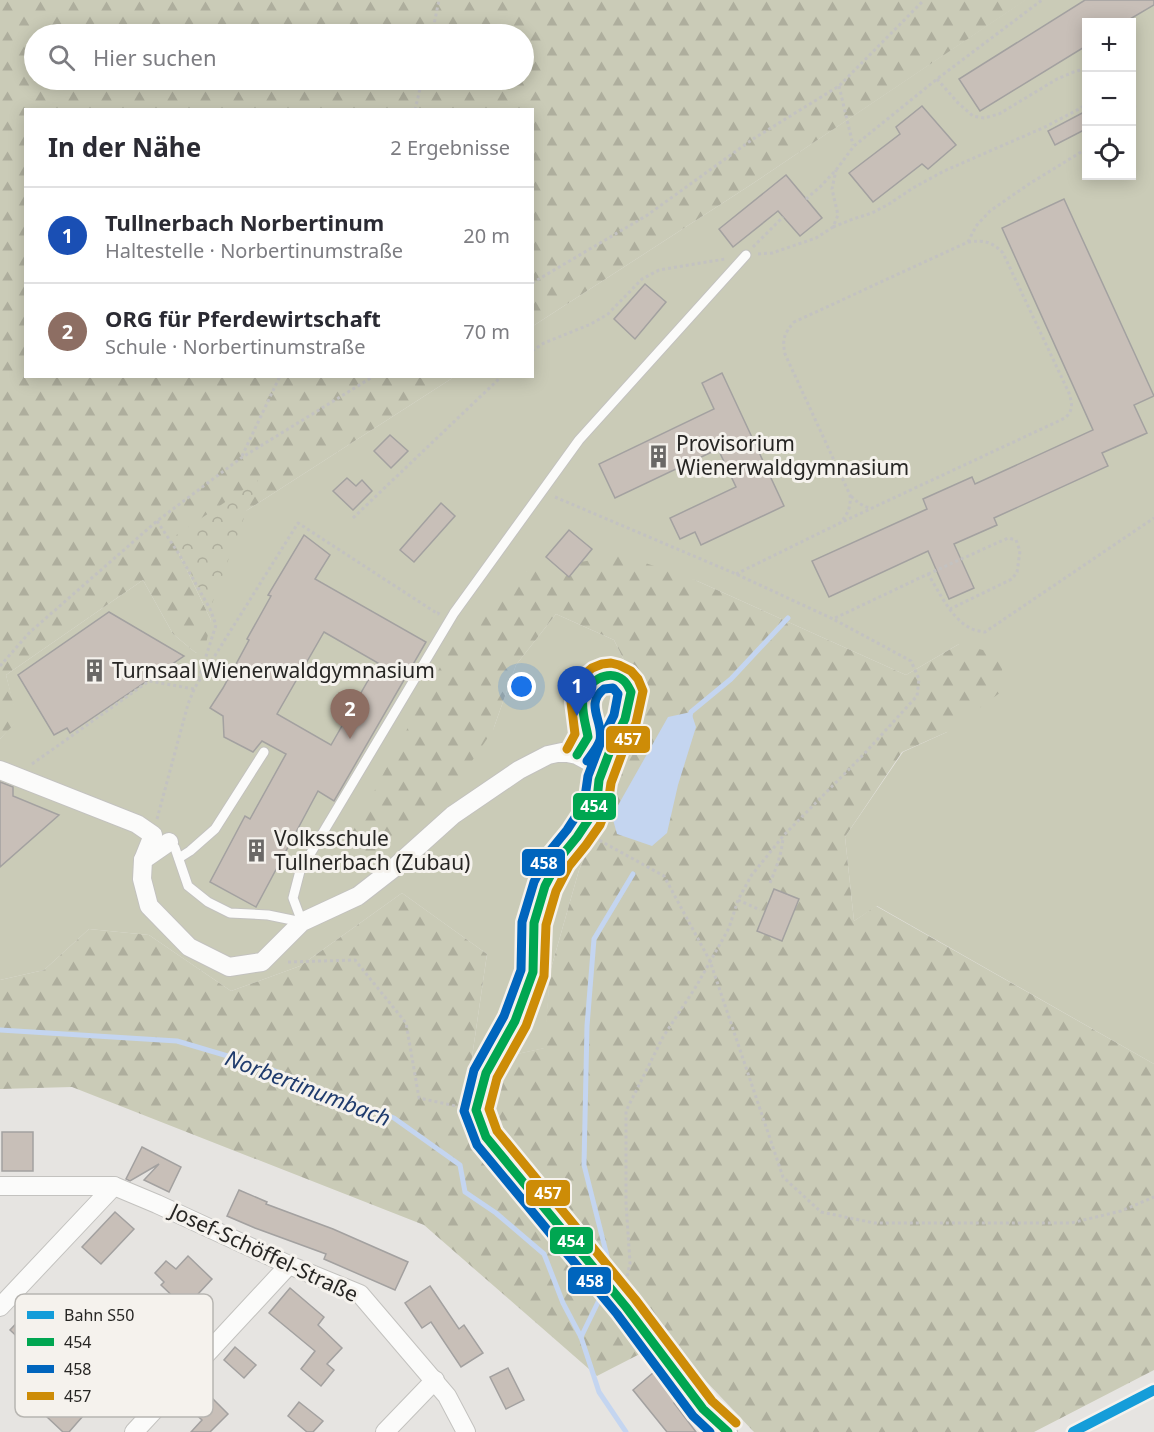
<!DOCTYPE html>
<html lang="de">
<meta charset="utf-8">
<style>
:root{--surface:#fff;--page:#f2f2f3;--text:#2b2b33;--muted:#7c7c81;--line:#e1e1e2;--accent:#2563eb}
body{margin:0;font-family:"Noto Sans",sans-serif;background:var(--page);color:var(--text)}
.controls{position:absolute;right:18px;top:18px;display:grid;overflow:hidden;border-radius:0px;box-shadow:0 3px 15px #0003}
.controls button{width:54px;height:54px;display:grid;place-items:center;padding:0;border:0;border-bottom:2px solid var(--line);background:var(--surface);color:var(--text);font:30px sans-serif}
.you{position:absolute;left:522px;top:687px;width:21px;height:21px;margin:-15px;border:4px solid #fff;border-radius:50%;background:#1a73e8;box-shadow:0 0 0 9px #1a73e833}
.badge{display:grid;place-items:center;width:39px;height:39px;border-radius:50%;background:var(--accent);color:#fff;font-size:20px;font-weight:700}
.pin{position:absolute;translate:-50% -50px;filter:drop-shadow(0 2px 3px #0008)}
.pin::after{content:'';position:absolute;top:32px;width:21px;height:18px;background:inherit;clip-path:polygon(0 0,100% 0,50% 100%)}
.list{margin:0;padding:0;list-style:none}
h2{display:flex;justify-content:space-between;align-items:center;height:78px;margin:0;padding:0 24px;font-size:26px}
h2 small{font-size:20px;font-weight:400;color:var(--muted)}
.list li{display:grid;grid-template-columns:39px 1fr auto;gap:18px;align-items:center;box-sizing:border-box;height:96px;padding:0 24px;border-top:2px solid var(--line)}
.list b{display:block;font-size:22px;white-space:nowrap}
.list p{margin:0;font-size:20px;white-space:nowrap;color:var(--muted)}
.list em{font-size:20px;font-style:normal;color:var(--muted)}
.icon{flex:none;width:33px;height:33px;fill:none;stroke:currentColor;stroke-width:2;stroke-linecap:round;stroke-linejoin:round}
.map{position:relative;flex:none;width:1154px;height:1432px;overflow:hidden}
.search{position:absolute;background:var(--surface);box-shadow:0 3px 15px #0003;left:24px;top:24px;width:510px;height:66px;display:flex;align-items:center;gap:15px;box-sizing:border-box;padding:0 21px;border-radius:33px;color:var(--muted);font-size:22px}
.panel{position:absolute;background:var(--surface);box-shadow:0 3px 15px #0003;left:24px;top:108px;width:510px;height:270px;border-radius:0px}
.map>svg:first-child{display:block}
</style>
<div class="map">
<svg width="1154" height="1432" viewBox="0 0 1154 1432">
<defs>
<pattern id="forest-firs" width="22" height="20" patternUnits="userSpaceOnUse" patternTransform="scale(1.5)"><rect width="22" height="20" fill="#cacbb7"/><path d="M5 1l3.5 6h-7zM16 11l3.5 6h-7z" fill="#aeae9d"/></pattern>
<pattern id="park-crowns" width="20" height="18" patternUnits="userSpaceOnUse" patternTransform="scale(1.5)"><rect width="20" height="18" fill="#cacbb7"/><path d="M2 6a3 3 0 1 1 6 0M12 15a3 3 0 1 1 6 0" fill="none" stroke="#aeae9d"/></pattern>
</defs>
<rect width="100%" height="100%" fill="#e6e4e1"/>
<path fill="#cacbb7" fill-rule="evenodd" d="M1025,0H1154V1064L877,906L854,921L845,837L903,752L947,732L959,644L906,675L695,580L527,571L493,730L516,665L556,614L614,640L644,701L609,803L579,870L550,972L545,1048L471,1064L487,954L402,893L300,966L231,991L149,935L89,929L44,970L0,980V739L17,720L6,675L143,580L173,634L196,653L211,620L179,554L454,377L532,376L533,326L752,184ZM1086,22H1132V176H1086Z"/>
<g fill="url(#forest-firs)" fill-rule="evenodd">
<path d="M0,0H1026L752,184L533,326L532,110H26V376L454,377L179,554L211,620L206,644L196,653L173,634L143,580L6,675L18,720L0,739ZM34,34H524V80H34Z"/>
<polygon points="622,555 695,580 906,675 959,644 1003,655 1001,692 947,732 902,752 845,837 854,921 876,906 1154,1064 1154,1370 1034,1432 754,1432 667,1340 597,1376 424,1225 72,1087 0,1089 0,980 44,970 89,929 149,935 231,991 300,966 402,893 487,954 471,1064 544,1048 550,972 579,870 609,803 644,701 614,640 556,614 516,665 493,730 445,801 363,871 343,850 456,637 527,571"/>
</g>
<polygon fill="url(#park-crowns)" points="258,480 210,609 172,538"/>
<polygon fill="#c4d5f0" points="691,712 696,727 678,785 667,833 652,846 617,834 612,816 668,717"/>
<g fill="none" stroke-linecap="round" stroke-linejoin="round">
<g stroke="#c4d5f0" stroke-width="5">
<polyline points="690,716 691,712 731,679 788,618"/>
<polyline points="0,1030 177,1041 265,1067 394,1118 460,1165 465,1192 496,1213 544,1254 563,1303 581,1337 599,1392 626,1432"/>
<polyline points="607,1256 584,1165 587,1026 594,939 633,874"/>
<polyline points="581,1337 602,1294"/>
</g>
</g>
<g fill="#c8bfb8" stroke="#a3a1a0" stroke-width="1.5" fill-rule="evenodd">
<polygon points="1085,0 1154,0 1154,5 1125,22 1086,22 1086,46 980,111 959,79"/>
<polygon points="922,106 956,145 928,169 922,164 873,202 849,173 900,134 896,127"/>
<polygon points="1086,111 1086,129 1055,145 1048,131"/>
<polygon points="786,175 822,218 800,236 778,211 733,247 719,229"/>
<polygon points="1064,199 1154,396 1134,405 1147,433 1102,453 1108,466 994,518 997,525 954,544 974,588 949,599 928,551 829,597 812,561 927,509 923,499 972,477 975,484 1093,430 1002,228"/>
<polygon points="645,284 666,302 635,339 614,319"/>
<polygon points="722,373 784,506 701,545 695,532 680,539 670,518 736,487 718,449 615,498 599,464 714,409 702,383"/>
<polygon points="390,435 408,451 391,468 374,451"/>
<polygon points="347,478 356,486 362,480 372,491 353,510 333,491"/>
<polygon points="441,503 455,516 414,562 400,550"/>
<polygon points="569,530 592,549 569,577 546,557"/>
<path d="M304,535L330,555L315,579L426,642L334,801L318,791L256,907L210,882L245,816L250,819L286,754L262,741L253,752L224,737L223,716L210,708L223,688L249,640L247,639L271,596L268,595ZM324,632L378,663L331,745L277,714Z"/>
<polygon points="109,612 184,656 70,733 67,728 54,735 18,675"/>
<polygon points="0,782 13,787 13,796 59,815 0,867"/>
<polygon points="774,889 799,899 782,941 757,931"/>
<rect x="2" y="1132" width="31" height="39"/>
<polygon points="142,1147 181,1167 169,1192 144,1180 159,1164 130,1181 126,1179"/>
<polygon points="239,1190 267,1202 266,1204 333,1229 408,1262 395,1290 324,1259 326,1254 255,1228 227,1216"/>
<polygon points="115,1212 134,1229 101,1264 82,1247"/>
<polygon points="188,1256 212,1279 185,1308 161,1285 164,1282 155,1273 166,1261 176,1269"/>
<polygon points="430,1286 459,1329 464,1325 483,1353 461,1367 431,1322 422,1328 405,1303"/>
<polygon points="290,1288 324,1317 318,1325 342,1348 327,1364 334,1370 321,1386 301,1369 315,1351 269,1313"/>
<polygon points="41,1297 70,1324 39,1357 10,1330"/>
<polygon points="143,1309 155,1321 139,1337 160,1357 148,1369 127,1349 109,1368 118,1376 69,1432 63,1432 47,1417 75,1387 71,1383 95,1356 97,1358"/>
<polygon points="235,1347 256,1365 244,1378 224,1360"/>
<polygon points="508,1368 524,1400 506,1409 490,1377"/>
<polygon points="654,1372 677,1401 674,1403 696,1432 667,1432 633,1390"/>
<polygon points="204,1390 228,1414 210,1432 191,1432 202,1420 188,1407"/>
<polygon points="299,1402 323,1421 313,1432 307,1432 288,1416"/>
</g>
<g fill="none" stroke-linecap="round" stroke-linejoin="round">
<defs>
<g id="service">
<path d="M588,737C587,728 581,710 582,701C583,676 624,663 630,691C634,705 619,731 613,743C608,755 604,766 600,778"/>
<polyline points="577,755 588,737 600,725 609,725 613,743"/>
<polyline points="169,842 175,848 188,886 208,902 230,913 268,915 302,922"/>
<polyline points="179,858 190,851 215,829 264,752"/>
<polyline points="302,922 293,898 300,871 454,613 579,440 746,255"/>
</g>
<g id="minor">
<polyline points="0,770 137,824 153,835 143,860"/>
<polyline points="169,842 143,860 142,879 149,906 189,947 229,967 262,962 302,922 358,896 394,868 453,815 519,770 548,755 562,752 577,755 588,761 595,767 599,780 597,800 589,819 577,837 559,859 545,886 534,923 533,972 515,1021 486,1073 476,1110 486,1137 626,1307 703,1409 728,1432"/>
<polyline points="0,1186 114,1186 157,1204 289,1265 360,1294 447,1396 466,1432"/>
<polyline points="0,1307 114,1186"/>
<polyline points="134,1432 289,1265"/>
<polyline points="385,1432 435,1380"/>
</g>
</defs>
<use href="#service" stroke="#c3c2bf" stroke-width="11"/>
<use href="#minor" stroke="#c3c2bf" stroke-width="20"/>
<g stroke="#c3c2c1" stroke-width="3" stroke-dasharray="3 3" stroke-linecap="butt">
<polyline points="432,34 439,0"/>
<polyline points="937,79 958,103 973,116 984,118 999,114 1057,79 1076,71 1086,69"/>
<polyline points="839,86 853,145"/>
<polyline points="1132,94 1135,106 1132,118"/>
<polyline points="415,110 422,80"/>
<polyline points="806,199 820,187 836,170 854,146 937,79 1042,0"/>
<polyline points="833,227 853,219 872,213 889,204 913,188 944,171 1045,127 1081,108 1086,103"/>
<polyline points="968,242 976,226 990,211 1029,184 1086,149"/>
<polyline points="753,247 783,217"/>
<polyline points="758,254 772,253 816,238 833,227 838,215 832,189 836,170"/>
<polyline points="532,283 646,216 753,139 839,86 924,0"/>
<polyline points="532,351 544,343 591,324 608,314 642,279 659,270 725,259"/>
<polyline points="242,456 280,376"/>
<path d="M851,496C857,502 862,506 870,508"/>
<path d="M555,497L736,574L833,619L928,574C940,593 951,619 972,629C976,631 981,631 985,632L1154,518"/>
<polyline points="353,518 502,376"/>
<polyline points="157,521 179,554 210,609 216,625 199,678"/>
<path d="M736,574L840,523C848,514 851,507 850,495L785,354C782,339 784,334 794,322L968,242C984,240 991,241 1003,253L1069,393C1072,403 1074,410 1065,418L840,523"/>
<polyline points="928,574 1008,538 1016,540 1020,551 1017,572 1012,579 950,609"/>
<polyline points="0,666 30,632 157,521 241,458 374,376"/>
<polyline points="32,764 149,681 194,689 298,523 438,614 439,612"/>
<polyline points="157,819 188,704 195,687"/>
<polyline points="598,836 597,839 664,876 710,961 783,1177 821,1212 874,1223 1071,1223 1121,1211 1154,1197"/>
<path d="M770,883C776,868 782,854 783,837"/>
<polyline points="738,900 760,910"/>
<polyline points="288,962 355,960 406,1023 419,1098 460,1107"/>
<polyline points="626,1282 630,1263 626,1203 626,1111 663,1037 697,985 729,928 738,900 751,876 784,835 864,754 917,696 919,679 911,661 833,619"/>
</g>
<use href="#service" stroke="#fbfbfa" stroke-width="9"/>
<use href="#minor" stroke="#fbfbfa" stroke-width="18"/>
<defs>
<path id="bus-1" d="M577,755L588,737C586,725 581,711 583,699C586,682 608,668 623,680C627,683 629,688 631,692L625,719L613,743L599,780L597,800L589,819L577,837L559,859L545,886L534,923L533,972L515,1021L486,1073L476,1110L486,1137L626,1307L703,1409L728,1432"/>
<path id="bus-2" d="M587,761C591,755 598,747 600,740C604,722 584,704 604,689L613,688L618,694L614,715L602,739L588,776L585,797L578,813L567,830L549,852L534,882L522,922L521,970L504,1016L474,1070L464,1111L477,1145L617,1314L693,1416L710,1432"/>
<polyline id="bus-3" points="567,749 575,734 571,702 573,688 578,680 592,668 602,664 611,663 619,665 631,671 638,679 643,691 636,723 624,748 611,783 608,804 600,825 586,845 569,866 556,891 546,925 544,976 526,1026 497,1078 489,1109 497,1131 635,1299 712,1401 736,1423"/>
</defs>
<use href="#bus-1" stroke="#f5f2ed" stroke-width="14"/>
<use href="#bus-2" stroke="#f5f2ed" stroke-width="14"/>
<use href="#bus-3" stroke="#f5f2ed" stroke-width="14"/>
<use href="#bus-1" stroke="#00a651" stroke-width="9"/>
<use href="#bus-2" stroke="#0065bd" stroke-width="9"/>
<use href="#bus-3" stroke="#cd8c07" stroke-width="9"/>
<defs>
<polyline id="rail-1" points="1073,1432 1154,1390"/>
</defs>
<use href="#rail-1" stroke="#f5f2ed" stroke-width="15"/>
<use href="#rail-1" stroke="#159dd9" stroke-width="10"/>
</g>
<defs>
<symbol id="building-bare" viewBox="-9 -9 18 18"><path d="M-4-6H4V6H1V3H-1V6H-4ZM-2.5-4.3h1.7v1.8h-1.7ZM.8-4.3h1.7v1.8H.8ZM-2.5-1h1.7V.8h-1.7ZM.8-1h1.7V.8H.8Z" fill="#6a6866" stroke="#f5f2ed" stroke-width="2.5" paint-order="stroke"/></symbol>
</defs>
<g fill-rule="evenodd">
<use href="#building-bare" x="642" y="440" width="33" height="33"/>
<use href="#building-bare" x="78" y="654" width="33" height="33"/>
<use href="#building-bare" x="240" y="834" width="33" height="33"/>
</g>
<g text-anchor="middle" stroke-width="6" stroke-linejoin="round" paint-order="stroke">
<g font-size="21" fill="#272624" stroke="#f5f2ed" text-anchor="start">
<text x="676" y="451">Provisorium<tspan x="676" dy="24">Wienerwaldgymnasium</tspan></text>
<text x="112" y="678">Turnsaal Wienerwaldgymnasium</text>
<text x="274" y="846">Volksschule<tspan x="274" dy="24">Tullnerbach (Zubau)</tspan></text>
</g>
<g font-size="21" fill="#272624" stroke="#f5f2ed">
<text transform="translate(264 1253) rotate(25)" y="7">Josef-Schöffel-Straße</text>
</g>
<g font-size="22" font-style="italic" fill="#1f3b6d" stroke="#f5f2ed">
<text transform="translate(308 1088) rotate(21)" y="8">Norbertinumbach</text>
</g>
</g>
<rect x="15" y="1294" width="198" height="123" rx="9" fill="#f5f2ed" stroke="#b7b5b1" stroke-width="1.5"/>
<rect x="27" y="1311" width="27" height="8" fill="#159dd9"/>
<rect x="27" y="1338" width="27" height="8" fill="#00a651"/>
<rect x="27" y="1365" width="27" height="8" fill="#0065bd"/>
<rect x="27" y="1392" width="27" height="8" fill="#cd8c07"/>
<g font-size="16" fill="#272624">
<text x="64" y="1321">Bahn S50</text>
<text x="64" y="1348">454</text>
<text x="64" y="1375">458</text>
<text x="64" y="1402">457</text>
</g>
<g stroke="#f5f2ed" stroke-width="2">
<rect x="605" y="725" width="46" height="29" rx="6" fill="#cd8c07"/>
<rect x="572" y="792" width="45" height="29" rx="6" fill="#00a651"/>
<rect x="521" y="848" width="45" height="29" rx="6" fill="#0065bd"/>
<rect x="525" y="1179" width="46" height="28" rx="6" fill="#cd8c07"/>
<rect x="549" y="1226" width="45" height="29" rx="6" fill="#00a651"/>
<rect x="567" y="1266" width="45" height="29" rx="6" fill="#0065bd"/>
</g>
<g font-size="16" text-anchor="middle" font-weight="bold" fill="#fff">
<text x="628" y="745">457</text>
<text x="594" y="812">454</text>
<text x="544" y="869">458</text>
<text x="548" y="1199">457</text>
<text x="571" y="1247">454</text>
<text x="590" y="1287">458</text>
</g>
</svg>
<div class="controls">
<button>+</button>
<button>−</button>
<button><svg class="icon" aria-label="locate" viewBox="0 0 24 24"><circle cx="12" cy="12" r="6"/><path d="M12 2v4M12 18v4M2 12h4M18 12h4"/></svg></button>
</div>
<div class="you"></div>
<div class="pin badge" style="left:577px;top:716px;background:#1a4fb4">1</div>
<div class="pin badge" style="left:350px;top:739px;background:#8d6e63">2</div>
<div class="search"><svg class="icon" aria-label="search" viewBox="0 0 24 24"><circle cx="10" cy="10" r="6"/><path d="M15 15l6 6"/></svg>Hier suchen</div>
<section class="panel">
<h2>In der Nähe<small>2 Ergebnisse</small></h2>
<ul class="list">
<li><span class="badge" style="background:#1a4fb4">1</span><div><b>Tullnerbach Norbertinum</b><p>Haltestelle · Norbertinumstraße</p></div><em>20 m</em></li>
<li><span class="badge" style="background:#8d6e63">2</span><div><b>ORG für Pferdewirtschaft</b><p>Schule · Norbertinumstraße</p></div><em>70 m</em></li>
</ul>
</section>
</div>
